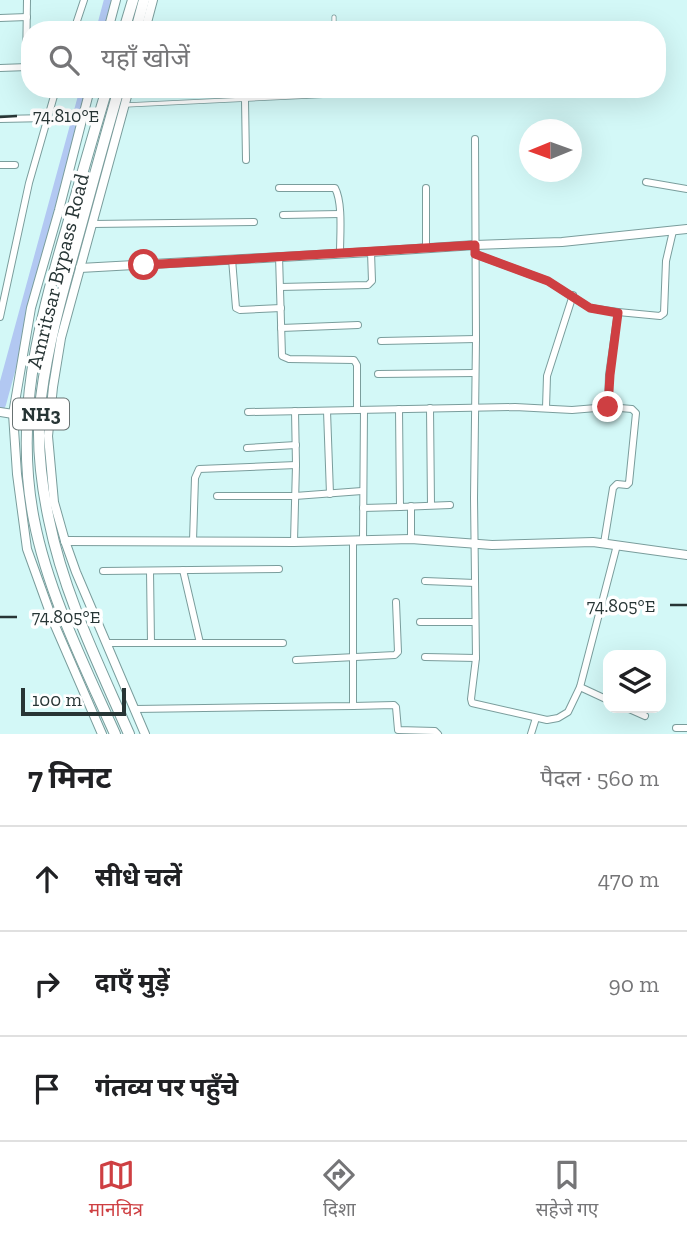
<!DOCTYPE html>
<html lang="hi">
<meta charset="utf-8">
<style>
:root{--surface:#fff;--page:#f6f6f6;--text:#202124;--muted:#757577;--line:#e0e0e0;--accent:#ce3f42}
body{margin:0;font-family:"Zilla Slab","Noto Sans Devanagari",serif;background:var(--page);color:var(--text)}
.controls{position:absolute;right:21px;bottom:21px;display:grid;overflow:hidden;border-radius:14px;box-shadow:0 7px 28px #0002}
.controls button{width:63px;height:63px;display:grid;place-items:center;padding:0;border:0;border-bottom:2px solid var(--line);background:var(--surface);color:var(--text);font:35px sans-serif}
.compass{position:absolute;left:519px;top:119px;width:63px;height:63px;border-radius:50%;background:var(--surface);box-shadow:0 7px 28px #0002;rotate:269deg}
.scale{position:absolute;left:21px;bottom:18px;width:105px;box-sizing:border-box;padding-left:7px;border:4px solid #273535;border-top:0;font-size:19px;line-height:24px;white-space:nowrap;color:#273535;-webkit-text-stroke:5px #fff;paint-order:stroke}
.stop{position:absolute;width:21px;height:21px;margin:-16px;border:5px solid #ce3f42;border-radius:50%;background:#fff}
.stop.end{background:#ce3f42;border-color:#fff;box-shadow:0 2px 7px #0008}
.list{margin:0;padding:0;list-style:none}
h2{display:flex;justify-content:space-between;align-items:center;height:91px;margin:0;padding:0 28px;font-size:30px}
h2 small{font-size:23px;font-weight:400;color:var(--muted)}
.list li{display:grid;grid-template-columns:46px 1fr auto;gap:21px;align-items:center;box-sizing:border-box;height:105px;padding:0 28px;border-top:2px solid var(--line)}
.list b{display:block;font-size:26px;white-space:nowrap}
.list em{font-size:23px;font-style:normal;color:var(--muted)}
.icon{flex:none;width:38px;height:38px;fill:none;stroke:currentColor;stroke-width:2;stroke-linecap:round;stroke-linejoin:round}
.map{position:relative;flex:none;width:687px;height:734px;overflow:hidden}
.search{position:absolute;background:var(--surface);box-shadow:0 7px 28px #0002;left:21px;right:21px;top:21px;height:77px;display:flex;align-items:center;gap:18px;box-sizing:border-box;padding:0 24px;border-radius:28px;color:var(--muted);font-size:26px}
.sheet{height:406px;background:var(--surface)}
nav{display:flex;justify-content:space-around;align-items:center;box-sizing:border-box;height:98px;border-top:2px solid var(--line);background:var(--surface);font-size:19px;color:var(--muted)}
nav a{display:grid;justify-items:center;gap:4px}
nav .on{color:var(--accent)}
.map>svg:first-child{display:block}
</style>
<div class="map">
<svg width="687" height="734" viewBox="0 0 687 734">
<rect width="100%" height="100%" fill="#d3f8f7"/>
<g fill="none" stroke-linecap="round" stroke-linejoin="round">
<g stroke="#b2c8f2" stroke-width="12">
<polyline points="102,30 110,0"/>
<polyline points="0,404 86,89"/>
</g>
<defs>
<g id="service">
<polyline points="334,17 334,30"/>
<polyline points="126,105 397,92"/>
</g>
<g id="minor">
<polyline points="0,18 27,17"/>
<polyline points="74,30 84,0"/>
<polyline points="26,67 27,0"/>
<polyline points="0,68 28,67"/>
<polyline points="245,100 246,160"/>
<polyline points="0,119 48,118"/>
<polyline points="475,139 476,339 474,498 476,658 471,699 472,703 547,720 558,718 568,712 580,687 617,545"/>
<polyline points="0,165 15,165"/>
<polyline points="646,182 687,189"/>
<path d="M279,188H335C343,203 340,235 340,253"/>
<polyline points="426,188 426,248"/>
<polyline points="283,215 340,214"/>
<polyline points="92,224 254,222"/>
<polyline points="475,254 548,281 590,308 618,312 660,316 664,313 666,261 673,231"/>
<polyline points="279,256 282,356 289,359 354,360 357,365 357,410"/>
<polyline points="232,259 236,308 240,310 281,308"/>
<polyline points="280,287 368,285 372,281 371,252"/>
<polyline points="0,317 29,183 56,89"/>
<polyline points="281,328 358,325"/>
<polyline points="381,341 476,339"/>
<polyline points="378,374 475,373"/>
<polyline points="608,407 609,375 618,312"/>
<polyline points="430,408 431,505"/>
<polyline points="546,408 547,376 573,295"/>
<polyline points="399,409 400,507 450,505"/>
<polyline points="327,411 330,494"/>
<polyline points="248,412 515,407 572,410 608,407 632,409 636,413 629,483 627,485 617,484 613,488 604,543"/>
<polyline points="247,448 296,445"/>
<polyline points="217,496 295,496 362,491"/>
<polyline points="411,506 411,539"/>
<polyline points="363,508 400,507"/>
<polyline points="363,540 364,410"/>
<polyline points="193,541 195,478 199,469 296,465"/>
<polyline points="294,542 296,465 295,411"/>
<polyline points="183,570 200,643"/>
<polyline points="103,571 279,569"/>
<polyline points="150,571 151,643"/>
<polyline points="425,581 475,583"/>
<polyline points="420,622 475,622"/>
<polyline points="107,643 283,643"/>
<polyline points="425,657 476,658"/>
<polyline points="296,660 395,655 398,652 396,602"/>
<polyline points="580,687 608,700"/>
<polyline points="353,706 394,705 396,707 398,730 435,731 438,734"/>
<polyline points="627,708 645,716"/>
<polyline points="135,709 353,706 353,541"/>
<polyline points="676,728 687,728"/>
<polyline points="531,734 536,718"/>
</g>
<g id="tertiary">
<polyline points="108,30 116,0"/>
<polyline points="145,30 153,0"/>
<polyline points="90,89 59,210 31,308 13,414 17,474 27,549 53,621 102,734"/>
<polyline points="129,89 61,338 53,387 48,436 54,502 65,541 76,572 145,734"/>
<polyline points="80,268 371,252 475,245 562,242 687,229"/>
<polyline points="0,412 13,414"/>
<polyline points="65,541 294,542 411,539 492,545 593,542 687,555"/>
</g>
<g id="trunk">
<polyline points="124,30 133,0"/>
<polyline points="136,30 144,0"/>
<path d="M107,89C93,135 80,181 67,227C38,324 14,419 34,520C48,593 85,667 115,734"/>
<path d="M119,89C105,137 92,185 79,233C64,287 48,342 41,398C36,438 41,482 49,520C64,595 99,665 129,734"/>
</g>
</defs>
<use href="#service" stroke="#7a9d9c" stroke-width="5"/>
<use href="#minor" stroke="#7a9d9c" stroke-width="8"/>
<use href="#tertiary" stroke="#7a9d9c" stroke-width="10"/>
<use href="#trunk" stroke="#7a9d9c" stroke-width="12"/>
<use href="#service" stroke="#fff" stroke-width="3.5"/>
<use href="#minor" stroke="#fff" stroke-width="6"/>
<use href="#tertiary" stroke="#fff" stroke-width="8"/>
<use href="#trunk" stroke="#fff" stroke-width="10"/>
</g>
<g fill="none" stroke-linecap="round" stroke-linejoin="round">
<polyline stroke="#ce3f42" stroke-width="9" points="144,265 475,245 475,254 548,281 590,308 618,313 610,375 608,407"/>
</g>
<path fill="none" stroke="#273535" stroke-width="2.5" d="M0,117L17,116M670,605H687M0,617H17"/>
<g text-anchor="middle" stroke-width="7" stroke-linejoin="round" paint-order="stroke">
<rect fill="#fff" stroke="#687272" stroke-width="2" x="13" y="398.5" width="56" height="31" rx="5"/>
<g font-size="19" font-weight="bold" fill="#273535">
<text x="41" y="421">NH3</text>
</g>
<g font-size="21" fill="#273535" stroke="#fff">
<text transform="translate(58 271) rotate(-76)" y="7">Amritsar Bypass Road</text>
</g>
</g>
<g font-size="18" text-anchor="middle" fill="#273535" stroke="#fff" stroke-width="7" stroke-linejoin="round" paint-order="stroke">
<text x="66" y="122">74.810°E</text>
<text x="621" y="612">74.805°E</text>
<text x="66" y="623">74.805°E</text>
</g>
</svg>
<div class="controls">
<button><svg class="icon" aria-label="layers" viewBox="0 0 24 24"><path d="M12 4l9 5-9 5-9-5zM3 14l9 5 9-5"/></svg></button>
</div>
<svg class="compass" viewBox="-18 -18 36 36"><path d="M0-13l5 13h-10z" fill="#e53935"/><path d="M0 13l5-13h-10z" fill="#757577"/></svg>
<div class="scale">100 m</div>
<div class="stop" style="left:144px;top:265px"></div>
<div class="stop end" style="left:608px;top:407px"></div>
<div class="search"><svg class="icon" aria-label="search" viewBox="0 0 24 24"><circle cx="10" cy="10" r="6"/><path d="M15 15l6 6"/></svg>यहाँ खोजें</div>
</div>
<section class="sheet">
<h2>7 मिनट<small>पैदल · 560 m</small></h2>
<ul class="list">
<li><svg class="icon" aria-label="ahead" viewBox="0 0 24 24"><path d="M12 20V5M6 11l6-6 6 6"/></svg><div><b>सीधे चलें</b></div><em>470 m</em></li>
<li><svg class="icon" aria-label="right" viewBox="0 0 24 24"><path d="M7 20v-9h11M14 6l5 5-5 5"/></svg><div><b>दाएँ मुड़ें</b></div><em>90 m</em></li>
<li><svg class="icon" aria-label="arrive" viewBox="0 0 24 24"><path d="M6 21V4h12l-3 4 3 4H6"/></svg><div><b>गंतव्य पर पहुँचे</b></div></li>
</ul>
</section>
<nav>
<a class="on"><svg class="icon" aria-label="map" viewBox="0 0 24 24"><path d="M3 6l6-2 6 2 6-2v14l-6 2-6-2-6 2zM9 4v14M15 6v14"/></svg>मानचित्र</a>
<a><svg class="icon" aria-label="directions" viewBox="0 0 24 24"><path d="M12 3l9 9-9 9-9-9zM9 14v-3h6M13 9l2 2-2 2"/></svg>दिशा</a>
<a><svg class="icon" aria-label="saved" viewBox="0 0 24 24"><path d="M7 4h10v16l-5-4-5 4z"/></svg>सहेजे गए</a>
</nav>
